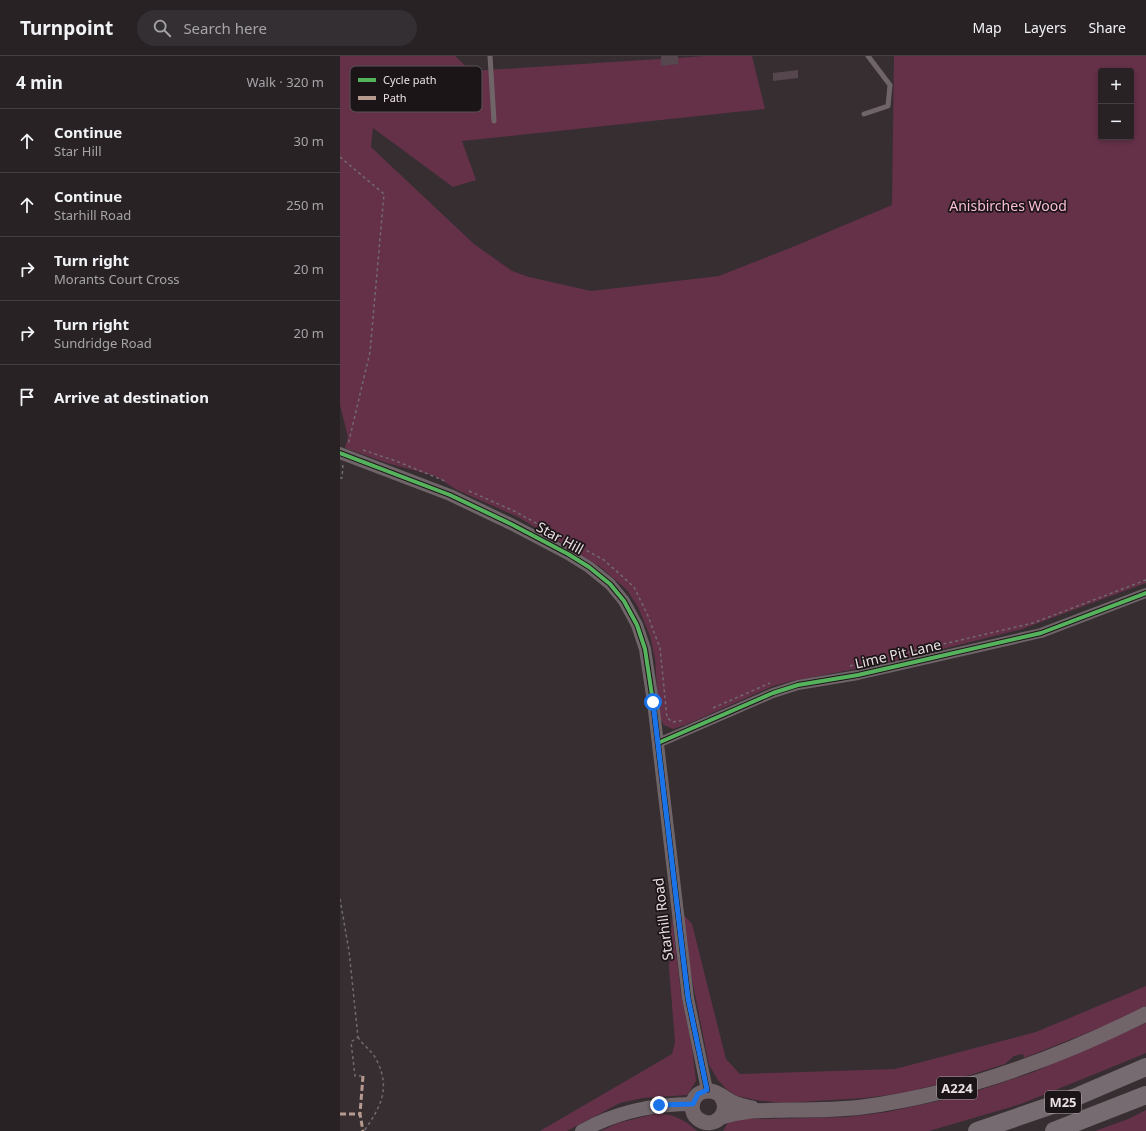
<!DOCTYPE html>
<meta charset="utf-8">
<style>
:root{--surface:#282225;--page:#342f32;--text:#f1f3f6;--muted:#a5a4a7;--line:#443f42}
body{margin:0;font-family:"Noto Sans",sans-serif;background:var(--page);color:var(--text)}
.controls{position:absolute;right:12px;top:12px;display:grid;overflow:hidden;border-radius:4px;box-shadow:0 2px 6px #0003}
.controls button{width:36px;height:36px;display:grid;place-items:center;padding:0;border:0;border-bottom:1px solid var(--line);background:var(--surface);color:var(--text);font:20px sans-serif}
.stop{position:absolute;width:12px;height:12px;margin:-9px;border:3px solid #1a73e8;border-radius:50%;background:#fff}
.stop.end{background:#1a73e8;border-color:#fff;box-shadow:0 1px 4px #0008}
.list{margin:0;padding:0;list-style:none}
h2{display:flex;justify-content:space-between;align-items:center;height:52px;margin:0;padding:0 16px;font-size:17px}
h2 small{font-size:13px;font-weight:400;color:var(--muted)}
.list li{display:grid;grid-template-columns:26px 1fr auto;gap:12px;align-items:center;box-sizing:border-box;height:64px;padding:0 16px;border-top:1px solid var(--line)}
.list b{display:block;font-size:15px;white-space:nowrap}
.list p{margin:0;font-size:13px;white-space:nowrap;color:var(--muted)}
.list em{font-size:13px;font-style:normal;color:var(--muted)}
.icon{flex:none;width:22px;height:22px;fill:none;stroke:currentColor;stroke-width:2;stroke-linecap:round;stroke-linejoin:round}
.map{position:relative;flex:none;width:806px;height:1075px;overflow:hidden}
header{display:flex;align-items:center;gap:24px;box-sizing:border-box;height:56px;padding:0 20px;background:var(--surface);border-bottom:1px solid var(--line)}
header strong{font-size:19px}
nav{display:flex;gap:22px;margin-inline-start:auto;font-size:14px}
.search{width:280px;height:36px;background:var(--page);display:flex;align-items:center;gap:10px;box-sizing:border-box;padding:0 14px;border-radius:22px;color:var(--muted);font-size:15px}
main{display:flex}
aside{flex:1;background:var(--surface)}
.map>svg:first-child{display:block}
</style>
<header>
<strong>Turnpoint</strong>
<div class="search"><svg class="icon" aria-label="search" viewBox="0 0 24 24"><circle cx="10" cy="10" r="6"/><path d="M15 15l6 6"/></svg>Search here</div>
<nav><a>Map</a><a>Layers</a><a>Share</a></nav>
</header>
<main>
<aside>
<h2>4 min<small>Walk · 320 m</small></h2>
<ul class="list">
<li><svg class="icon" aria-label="ahead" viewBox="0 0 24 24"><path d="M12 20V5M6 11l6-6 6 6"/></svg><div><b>Continue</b><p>Star Hill</p></div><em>30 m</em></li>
<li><svg class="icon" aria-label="ahead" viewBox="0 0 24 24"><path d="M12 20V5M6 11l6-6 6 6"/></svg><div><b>Continue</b><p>Starhill Road</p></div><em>250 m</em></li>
<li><svg class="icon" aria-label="right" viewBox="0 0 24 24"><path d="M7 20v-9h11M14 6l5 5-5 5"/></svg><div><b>Turn right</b><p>Morants Court Cross</p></div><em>20 m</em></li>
<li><svg class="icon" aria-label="right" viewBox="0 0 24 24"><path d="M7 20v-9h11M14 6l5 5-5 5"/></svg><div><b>Turn right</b><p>Sundridge Road</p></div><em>20 m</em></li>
<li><svg class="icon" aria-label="arrive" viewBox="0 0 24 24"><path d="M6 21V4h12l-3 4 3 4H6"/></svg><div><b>Arrive at destination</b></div></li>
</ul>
</aside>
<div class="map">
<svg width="806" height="1075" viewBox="0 0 806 1075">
<rect width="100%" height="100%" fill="#362e31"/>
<g fill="#643149" fill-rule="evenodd">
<path d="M0,0H115L131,15L365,0H412L425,53L122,85L136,124L113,131L33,72L31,91L134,188L172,215L189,221L251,235L379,220L455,190L552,149L554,0H806V527L682,573L547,607L452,625L433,630L350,667L333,673L324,669L319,661L315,603L310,580L298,551L287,534L259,510L178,461L117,434L95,420L47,407L5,392L8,381L0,349ZM761,15H791V81H761Z"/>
<polygon points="343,858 352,868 386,1003 400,1018 555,1013 696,976 806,930 806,950 767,969 684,1002 683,998 674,1000 665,1008 611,1025 563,1037 525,1042 443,1047 416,1044 397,1040 386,1033 378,1024 369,1009 350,913"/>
<polygon points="332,860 341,938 352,991 356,1025 347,1039 303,1042 280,1047 227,1075 200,1075 332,998 335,986 329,912"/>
<polygon points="806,967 806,997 804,998 681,1048 589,1075 383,1075 387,1068 395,1062 424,1063 508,1061 547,1056 622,1040 694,1016"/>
<polygon points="806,1054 806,1075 755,1075 788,1063"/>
<path d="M319,1057C335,1059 345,1064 357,1075H261L278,1067Z"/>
</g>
<g fill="#56464e">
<polygon points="321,0 338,0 338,8 321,10"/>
<polygon points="458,14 458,22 433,25 433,17"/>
</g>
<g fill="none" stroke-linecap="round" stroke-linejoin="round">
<g stroke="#726a6d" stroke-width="1.5" stroke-dasharray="3 3" stroke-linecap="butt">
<polyline points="0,101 44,138 30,296 8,389"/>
<polyline points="23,394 56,405 105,425"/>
<polyline points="0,422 2,422 3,408"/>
<polyline points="129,435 174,455 264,504 294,531 308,560 320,592 327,662 333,666 344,664"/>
<polyline points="510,610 693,567 806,524"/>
<polyline points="373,652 430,627"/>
<polyline points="0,843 9,895 18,981 11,986 15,1020 23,1020"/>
<path d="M18,981C23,990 33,995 37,1005C51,1033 40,1052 24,1075"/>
</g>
<g stroke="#6f6569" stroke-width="5">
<polyline points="150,0 154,65"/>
<polyline points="524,58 548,50 550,29 528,0"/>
</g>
<polyline stroke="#6f6569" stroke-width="10" points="318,687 433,637 458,629 518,619 701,577 806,537"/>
<polyline stroke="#6f6569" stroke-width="12" points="0,397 110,439 171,468 228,498 249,511 270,528 284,545 297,569 305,593 313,646 348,942 367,1034"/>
<path stroke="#72676c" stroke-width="14" d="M242,1075C276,1056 314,1048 353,1048"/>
<g stroke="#72656a" stroke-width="15">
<path d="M380,1039C393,1056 374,1075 358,1063C354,1060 352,1055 352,1049C353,1044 356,1039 360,1037C373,1030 383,1042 394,1047C400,1049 406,1051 412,1052"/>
<path d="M381,1061C406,1053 425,1055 450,1054C474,1054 499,1054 522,1051C620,1038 718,1002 806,958"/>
</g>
<g stroke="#766b70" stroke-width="18">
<polyline points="637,1075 736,1041 806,1011"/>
<polyline points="714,1075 806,1039"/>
</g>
<g stroke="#b69a8f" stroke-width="3" stroke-dasharray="6 3" stroke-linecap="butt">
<polyline points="23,1020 20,1058 23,1075"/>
<polyline points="0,1058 20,1058"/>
</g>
<defs>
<g id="cycleway">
<polyline points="0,397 110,439 171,468 228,498 249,511 270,528 284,545 297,569 305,593 313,646 348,942 367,1034"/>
<polyline points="318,687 433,637 458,629 518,619 701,577 806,537"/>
</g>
</defs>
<use href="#cycleway" stroke="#1c1517" stroke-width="6"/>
<use href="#cycleway" stroke="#56b35d" stroke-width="4"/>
</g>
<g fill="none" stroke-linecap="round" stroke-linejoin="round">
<polyline stroke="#1a73e8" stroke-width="5" points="313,646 348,942 367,1034 358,1038 353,1048 319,1049"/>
</g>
<g text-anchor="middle" stroke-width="3.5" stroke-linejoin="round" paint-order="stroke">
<g fill="#1c1517" stroke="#aca3a6" stroke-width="1">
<rect x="597" y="1021" width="40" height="22" rx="3"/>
<rect x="705" y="1035" width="36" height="22" rx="3"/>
</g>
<g font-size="13" font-weight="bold" fill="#eae0e4">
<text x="617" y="1037">A224</text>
<text x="723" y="1051">M25</text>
</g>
<g font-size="14" fill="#fabed7" stroke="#1c1517">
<text x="668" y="155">Anisbirches Wood</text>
</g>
<g font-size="14" fill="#eae0e4" stroke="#1c1517">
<text transform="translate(220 482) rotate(29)" y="5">Star Hill</text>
<text transform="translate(558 598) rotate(-13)" y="5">Lime Pit Lane</text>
<text transform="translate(323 863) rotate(-97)" y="5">Starhill Road</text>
</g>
</g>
<rect x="10" y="10" width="132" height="46" rx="6" fill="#1c1517" stroke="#5a5254" stroke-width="1"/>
<rect x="18" y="22" width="18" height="4" fill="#56b35d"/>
<rect x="18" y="40" width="18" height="4" fill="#b69a8f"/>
<g font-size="11" fill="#eae0e4">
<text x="43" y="28">Cycle path</text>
<text x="43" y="46">Path</text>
</g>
</svg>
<div class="controls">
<button>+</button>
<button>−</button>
</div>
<div class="stop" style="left:313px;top:646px"></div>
<div class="stop end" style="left:319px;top:1049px"></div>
</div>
</main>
